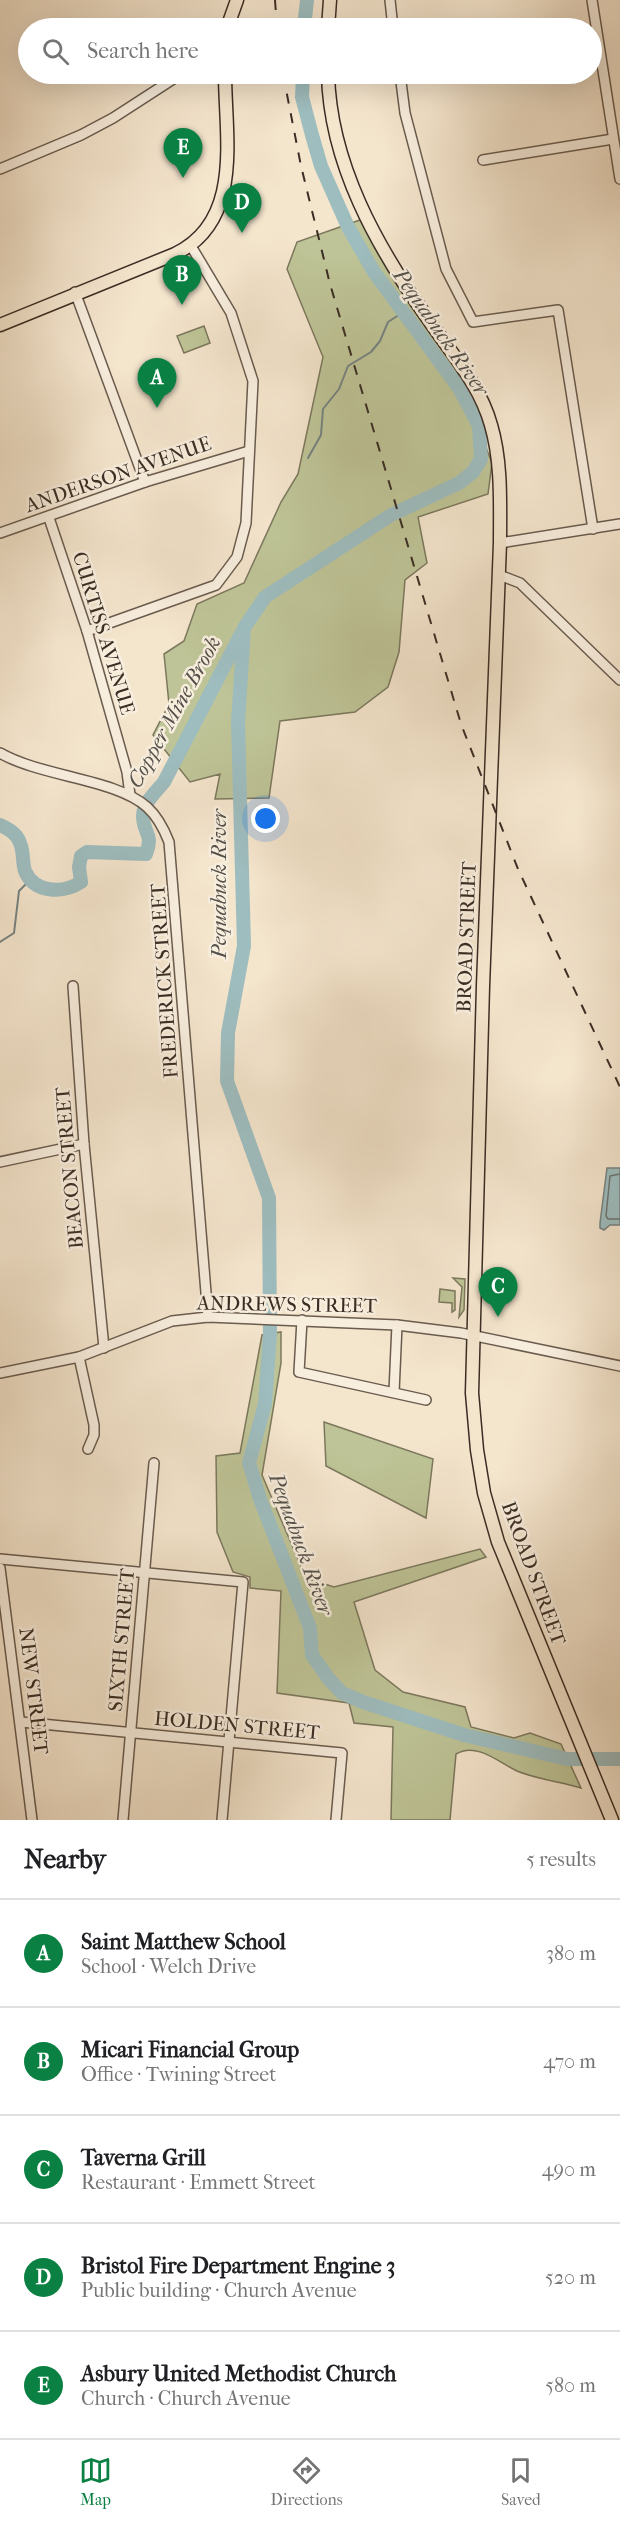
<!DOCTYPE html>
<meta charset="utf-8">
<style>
:root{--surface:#fff;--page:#f6f6f6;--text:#202124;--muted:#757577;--line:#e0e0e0;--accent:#0b8043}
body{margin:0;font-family:"IM FELL French Canon",serif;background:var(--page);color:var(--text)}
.you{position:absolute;left:266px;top:819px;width:21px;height:21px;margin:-15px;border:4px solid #fff;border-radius:50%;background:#1a73e8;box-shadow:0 0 0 9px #1a73e833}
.badge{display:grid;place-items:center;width:39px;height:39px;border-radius:50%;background:var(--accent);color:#fff;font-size:20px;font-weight:700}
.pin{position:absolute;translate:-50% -50px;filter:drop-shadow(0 2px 3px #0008)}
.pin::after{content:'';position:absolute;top:32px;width:21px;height:18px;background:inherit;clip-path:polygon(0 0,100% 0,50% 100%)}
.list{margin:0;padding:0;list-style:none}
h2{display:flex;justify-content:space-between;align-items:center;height:78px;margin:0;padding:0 24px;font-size:26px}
h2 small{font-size:20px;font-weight:400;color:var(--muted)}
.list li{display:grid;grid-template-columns:39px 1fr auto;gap:18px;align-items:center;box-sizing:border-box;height:108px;padding:0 24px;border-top:2px solid var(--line)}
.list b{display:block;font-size:22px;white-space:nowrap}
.list p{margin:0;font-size:20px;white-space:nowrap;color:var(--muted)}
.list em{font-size:20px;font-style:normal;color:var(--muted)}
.icon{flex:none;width:33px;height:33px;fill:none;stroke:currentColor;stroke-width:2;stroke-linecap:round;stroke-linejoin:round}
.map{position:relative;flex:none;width:620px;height:1820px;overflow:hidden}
.search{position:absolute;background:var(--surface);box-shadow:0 6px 24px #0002;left:18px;right:18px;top:18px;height:66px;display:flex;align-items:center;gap:15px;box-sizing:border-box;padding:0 21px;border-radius:33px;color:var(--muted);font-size:22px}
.sheet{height:618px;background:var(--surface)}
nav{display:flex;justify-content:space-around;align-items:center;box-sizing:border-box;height:84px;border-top:2px solid var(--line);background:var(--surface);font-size:16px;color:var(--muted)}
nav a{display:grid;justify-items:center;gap:3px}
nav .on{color:var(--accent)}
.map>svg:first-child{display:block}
</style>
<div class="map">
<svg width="620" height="1820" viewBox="0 0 620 1820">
<rect width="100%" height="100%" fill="#f4e5cd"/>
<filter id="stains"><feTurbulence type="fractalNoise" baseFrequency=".00333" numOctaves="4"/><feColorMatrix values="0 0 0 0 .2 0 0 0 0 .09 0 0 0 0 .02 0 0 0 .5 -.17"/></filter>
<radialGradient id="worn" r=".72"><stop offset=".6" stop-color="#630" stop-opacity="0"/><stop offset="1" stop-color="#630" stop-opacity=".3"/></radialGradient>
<g fill="#bec497" stroke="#7c785e" stroke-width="1.5">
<polygon points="360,220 455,367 492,463 488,494 418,517 427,563 405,580 399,652 388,687 355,712 280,721 269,798 215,799 220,774 190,782 153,735 169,704 164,654 184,641 197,604 244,583 281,502 298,474 323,357 287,269 297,242"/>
<polygon points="204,326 210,343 184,353 177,336"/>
<polygon points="453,1278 465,1279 464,1310 459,1317 462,1287"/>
<polygon points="440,1289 455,1291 455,1310 452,1312 452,1303 439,1302"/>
<path d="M281,1332V1363L262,1475L306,1578L334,1587L480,1549L486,1557L354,1602L375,1670L403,1692L465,1707L471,1727L514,1738L530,1733L561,1744L581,1788C561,1782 536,1779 517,1771C498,1762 477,1742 456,1754L450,1820H391L393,1727L354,1723L349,1703L277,1693L281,1591L250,1588V1577L233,1572L217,1532L216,1456L240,1453L262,1335Z"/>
<polygon points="324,1422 433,1459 426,1518 326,1466"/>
</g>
<polygon fill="#9ebdbf" stroke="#768381" stroke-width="1.5" points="607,1168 620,1168 620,1225 610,1225 604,1230 600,1228 600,1223"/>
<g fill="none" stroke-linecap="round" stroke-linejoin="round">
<polyline stroke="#6c7572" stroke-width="1.5" points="620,1174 610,1176 606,1216 608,1219 620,1219"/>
<g stroke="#768381" stroke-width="2">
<polyline points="308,458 321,435 323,409 339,389 348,366 371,352 380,341 388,322 405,311"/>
<polyline points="0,942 14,933 19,891 31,879"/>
</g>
<g stroke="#9ebdbf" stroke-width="14">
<polyline points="304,28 307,0"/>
<polyline points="303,74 302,97 312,135 321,166 348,227 374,272 459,388 479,426 481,459 473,472 459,483 391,515 265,597 244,628 238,722 244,946 228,1033 227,1081 269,1198 270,1334 265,1404 249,1463 260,1499 310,1628 312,1655 328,1678 342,1693 363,1702 464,1735 567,1759 620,1759"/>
<path d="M0,825C8,829 17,833 20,843C24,852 22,862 25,871C34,893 63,894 81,882L79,867L81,856L87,852L146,854C154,833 143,834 143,816C143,803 156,792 164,782L241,634"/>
</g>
<defs>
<g id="minor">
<polyline points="390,0 393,28"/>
<polyline points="592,0 620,179"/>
<polyline points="400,74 405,113 446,269 473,322 558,310 593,529"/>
<polyline points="483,160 613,139"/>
<polyline points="0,169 81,135 113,118 181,74"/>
<polyline points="75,292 145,482"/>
<polyline points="49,518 87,631 127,772 130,795"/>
<polyline points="0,533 145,482 249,451"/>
<polyline points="500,543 620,524"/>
<polyline points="499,575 520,583 620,680"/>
<polyline points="87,631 216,585 237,557 246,523 253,381 231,313 191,246"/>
<path d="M0,753C42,777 116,779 147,807C158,817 164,829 169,842L208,1317"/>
<polyline points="73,986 84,1144 104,1348"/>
<polyline points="0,1162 84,1144"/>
<polyline points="302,1320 299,1372 426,1400"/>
<polyline points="79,1357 94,1425 94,1435 88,1449"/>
<polyline points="0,1373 79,1357 172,1321 208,1317 397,1325 461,1333 620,1366"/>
<polyline points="394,1392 397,1325"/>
<polyline points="0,1559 243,1582 222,1820"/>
<polyline points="0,1568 32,1820"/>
<polyline points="21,1722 342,1753 336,1820"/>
<polyline points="123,1820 154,1463"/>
</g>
<g id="major">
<polyline points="227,28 237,0"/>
<polyline points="328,28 330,0"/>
<path d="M328,74C330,164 377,247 428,319C451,353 480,385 491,425C502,462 500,504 500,543L483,986L472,1393L477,1450L484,1493L498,1542L612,1820"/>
<path d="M0,325L175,254C244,221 225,136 225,74"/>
</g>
</defs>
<use href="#minor" stroke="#695b4e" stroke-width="12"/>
<use href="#major" stroke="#3b2d24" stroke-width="15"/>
<use href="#minor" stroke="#f8eede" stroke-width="9"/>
<use href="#major" stroke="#f4e5cd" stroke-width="12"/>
<g stroke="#3b2d24" stroke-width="2" stroke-dasharray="10 10" stroke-linecap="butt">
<polyline points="275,0 277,28"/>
<polyline points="283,74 301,166 330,284 461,724 518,869 620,1087"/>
</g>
</g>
<g text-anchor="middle" stroke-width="5" stroke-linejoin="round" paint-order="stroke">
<g font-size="20" fill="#3b2d24" stroke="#f8eede">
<text transform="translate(118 474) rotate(-19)" y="7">ANDERSON AVENUE</text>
<text transform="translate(104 633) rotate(73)" y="7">CURTISS AVENUE</text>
<text transform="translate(466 937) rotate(-88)" y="7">BROAD STREET</text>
<text transform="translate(164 981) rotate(-94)" y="7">FREDERICK STREET</text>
<text transform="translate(69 1168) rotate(-95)" y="7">BEACON STREET</text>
<text transform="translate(287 1304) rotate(1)" y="7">ANDREWS STREET</text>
<text transform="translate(534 1573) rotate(70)" y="7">BROAD STREET</text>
<text transform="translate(121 1640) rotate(-85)" y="7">SIXTH STREET</text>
<text transform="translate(34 1691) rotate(83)" y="7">NEW STREET</text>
<text transform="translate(237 1725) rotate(5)" y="7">HOLDEN STREET</text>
</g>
<g font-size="21" font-style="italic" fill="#54514b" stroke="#f8eede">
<text transform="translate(441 332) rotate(55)" y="7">Pequabuck River</text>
<text transform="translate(174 712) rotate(-61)" y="7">Copper Mine Brook</text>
<text transform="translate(219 884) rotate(-90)" y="7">Pequabuck River</text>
<text transform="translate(301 1544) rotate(70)" y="7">Pequabuck River</text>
</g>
</g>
<rect width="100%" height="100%" filter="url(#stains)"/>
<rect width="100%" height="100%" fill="url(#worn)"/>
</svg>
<div class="you"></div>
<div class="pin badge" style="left:157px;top:408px">A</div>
<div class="pin badge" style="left:182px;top:305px">B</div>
<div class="pin badge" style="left:498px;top:1317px">C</div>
<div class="pin badge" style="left:242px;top:233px">D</div>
<div class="pin badge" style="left:183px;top:178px">E</div>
<div class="search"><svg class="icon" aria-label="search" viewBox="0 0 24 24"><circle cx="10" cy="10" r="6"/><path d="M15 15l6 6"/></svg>Search here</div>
</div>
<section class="sheet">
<h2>Nearby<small>5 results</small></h2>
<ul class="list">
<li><span class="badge">A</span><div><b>Saint Matthew School</b><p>School · Welch Drive</p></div><em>380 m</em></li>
<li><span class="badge">B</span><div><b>Micari Financial Group</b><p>Office · Twining Street</p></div><em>470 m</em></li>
<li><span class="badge">C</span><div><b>Taverna Grill</b><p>Restaurant · Emmett Street</p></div><em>490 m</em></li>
<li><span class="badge">D</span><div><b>Bristol Fire Department Engine 3</b><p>Public building · Church Avenue</p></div><em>520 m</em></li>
<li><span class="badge">E</span><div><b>Asbury United Methodist Church</b><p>Church · Church Avenue</p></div><em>580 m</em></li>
</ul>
</section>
<nav>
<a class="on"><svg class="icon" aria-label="map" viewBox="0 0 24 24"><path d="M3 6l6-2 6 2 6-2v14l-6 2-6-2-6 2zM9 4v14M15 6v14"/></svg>Map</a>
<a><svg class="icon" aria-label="directions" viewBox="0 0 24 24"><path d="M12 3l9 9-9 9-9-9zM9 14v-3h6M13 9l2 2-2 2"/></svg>Directions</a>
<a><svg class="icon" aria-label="saved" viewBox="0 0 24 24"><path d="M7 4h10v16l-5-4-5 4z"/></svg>Saved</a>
</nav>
